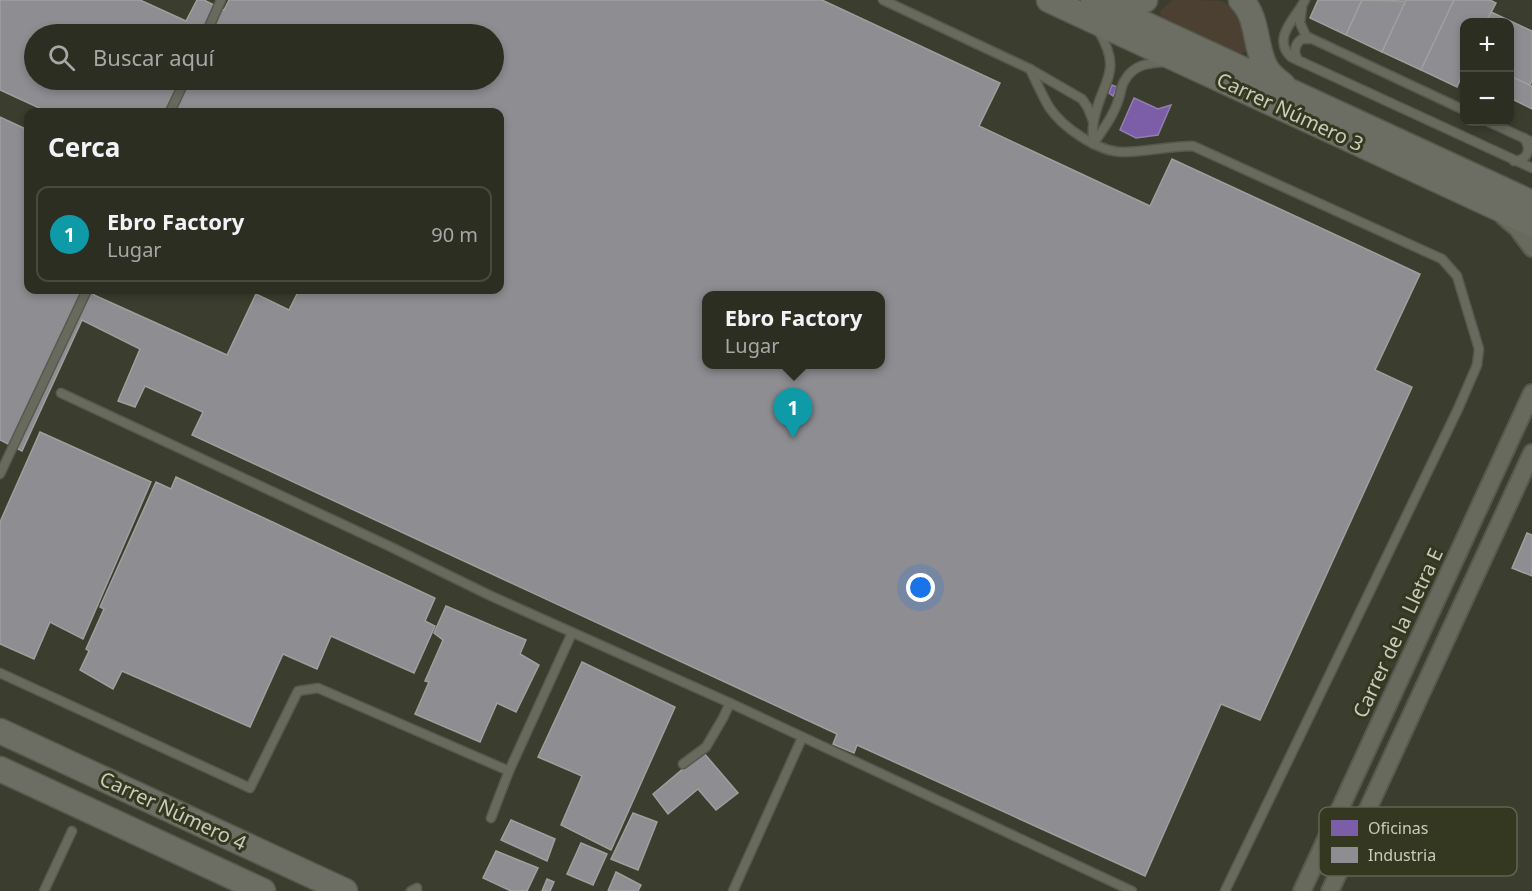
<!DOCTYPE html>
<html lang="es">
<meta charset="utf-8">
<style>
:root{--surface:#2c2e22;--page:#34362a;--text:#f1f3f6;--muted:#a6a8a5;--line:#484a40;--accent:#e69b98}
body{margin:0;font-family:"Noto Sans",sans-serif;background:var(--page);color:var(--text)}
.controls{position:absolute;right:18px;top:18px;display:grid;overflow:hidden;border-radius:12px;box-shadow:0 3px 9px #0003}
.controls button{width:54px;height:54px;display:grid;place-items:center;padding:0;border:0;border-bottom:2px solid var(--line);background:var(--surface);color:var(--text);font:30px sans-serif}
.you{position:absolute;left:921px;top:588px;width:21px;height:21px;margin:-15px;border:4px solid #fff;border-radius:50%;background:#1a73e8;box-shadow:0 0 0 9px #1a73e833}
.badge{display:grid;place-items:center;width:39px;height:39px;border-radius:50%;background:var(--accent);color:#fff;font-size:20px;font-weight:700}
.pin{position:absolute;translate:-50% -50px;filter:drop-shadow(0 2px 3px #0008)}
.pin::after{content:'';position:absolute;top:32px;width:21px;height:18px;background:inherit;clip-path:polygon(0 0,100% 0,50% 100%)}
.popup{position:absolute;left:702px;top:291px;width:183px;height:78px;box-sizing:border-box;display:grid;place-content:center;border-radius:12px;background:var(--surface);filter:drop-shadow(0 2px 4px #0005);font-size:20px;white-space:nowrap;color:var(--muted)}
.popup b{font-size:22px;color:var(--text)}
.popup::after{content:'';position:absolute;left:50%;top:100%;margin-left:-12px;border:12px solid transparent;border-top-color:var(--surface)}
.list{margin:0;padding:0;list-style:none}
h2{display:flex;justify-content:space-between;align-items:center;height:78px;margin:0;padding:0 24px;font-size:26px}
h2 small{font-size:20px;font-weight:400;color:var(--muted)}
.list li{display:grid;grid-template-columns:39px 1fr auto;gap:18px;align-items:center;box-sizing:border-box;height:96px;margin:0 12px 12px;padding:0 12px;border:2px solid var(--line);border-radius:12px}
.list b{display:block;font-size:22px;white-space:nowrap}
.list p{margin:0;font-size:20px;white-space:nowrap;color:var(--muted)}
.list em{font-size:20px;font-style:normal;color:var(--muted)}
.icon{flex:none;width:33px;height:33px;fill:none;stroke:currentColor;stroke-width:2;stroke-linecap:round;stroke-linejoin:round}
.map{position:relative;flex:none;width:1532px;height:891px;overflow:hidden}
.search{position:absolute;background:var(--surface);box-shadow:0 3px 9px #0003;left:24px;top:24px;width:480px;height:66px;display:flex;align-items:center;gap:15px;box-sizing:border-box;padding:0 21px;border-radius:33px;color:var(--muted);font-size:22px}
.panel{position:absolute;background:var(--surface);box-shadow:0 3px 9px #0003;left:24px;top:108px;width:480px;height:186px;border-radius:12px}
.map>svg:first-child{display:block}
</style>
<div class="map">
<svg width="1532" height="891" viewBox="0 0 1532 891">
<rect width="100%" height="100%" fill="#3b3d2e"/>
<path fill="#4b4031" d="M1173,0C1185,0 1212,0 1221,1C1239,8 1247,32 1246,50L1243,53H1235L1164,20L1161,17L1160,11Z"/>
<g fill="#7b5ea7" stroke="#927fad" stroke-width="1.5">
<polygon points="1112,85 1117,87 1113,96 1109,93"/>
<polygon points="1134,98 1158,109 1171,105 1158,135 1136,138 1120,130"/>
</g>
<g fill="#8d8d92" stroke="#9fa09e" stroke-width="1.5" fill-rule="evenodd">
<path d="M0,0H140L186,21L197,0H204L224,10L229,0H822L1000,83L979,126L1150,206L1172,159L1420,274L1375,370L1412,387L1260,720L1221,704L1145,876L857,745L854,753L833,744L837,734L192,435L203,412L145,386L135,407L118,401L140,349L82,320L22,451L0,440V117L28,130V290H96L94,295L227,355L256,294L289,310L299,290H500V112H48L0,90ZM34,34H494V80H34ZM706,296H880V364H706Z"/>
<polygon points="1318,0 1362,0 1346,35 1310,18"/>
<polygon points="1362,0 1406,1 1382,52 1346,35"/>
<polygon points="1406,0 1454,0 1421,70 1382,52"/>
<polygon points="1454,0 1490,0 1496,3 1486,22 1464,22 1464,70 1457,87 1421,70"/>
<polygon points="1491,12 1532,31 1532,81 1530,85 1510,76 1510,22 1486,22"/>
<polygon points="1510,76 1532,86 1532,109 1510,98"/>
<polygon points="40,432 151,482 83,639 50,622 34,659 0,644 0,522"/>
<polygon points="176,477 435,598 425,621 435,626 414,673 331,636 317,669 283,654 250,727 122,671 113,689 80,670 89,651 86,649 104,609 100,607 156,482 171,489"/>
<polygon points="1527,533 1532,535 1532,576 1512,568"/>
<polygon points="446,606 526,640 520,654 539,665 516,712 497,703 480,742 415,714 429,682 425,681 443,640 434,633"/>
<polygon points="582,662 675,707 611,850 561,825 582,776 538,757"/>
<polygon points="703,752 738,793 716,810 698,789 668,814 653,794"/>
<polygon points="633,813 657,822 638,870 611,859"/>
<polygon points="511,820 555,839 547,861 501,840"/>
<polygon points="581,843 607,854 593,885 567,874"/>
<polygon points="496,851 538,868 527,891 511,891 483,878"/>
<polygon points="616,872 641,885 638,891 608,891"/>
<polygon points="547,879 554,882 550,891 542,891"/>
</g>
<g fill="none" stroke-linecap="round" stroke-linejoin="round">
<defs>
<g id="lane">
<polyline points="883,0 1030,69 1082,99 1088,108 1093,121"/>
<path d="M1305,0C1296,18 1271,38 1291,57L1532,168"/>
<polyline points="1302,7 1300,23 1306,36 1464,110"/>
<polyline points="206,34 221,0"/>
<path d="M1299,61C1293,54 1294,44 1302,39H1311"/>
<path d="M1030,69C1036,81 1042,95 1049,107C1062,127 1098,152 1123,152C1146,152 1169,146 1193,146L1442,259L1457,276L1479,349L1477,365L1458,409L1225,891"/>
<polyline points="170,112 185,80"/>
<polyline points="1489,122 1532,142"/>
<path d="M1093,143C1093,136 1092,127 1094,120C1102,79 1124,73 1098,30"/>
<path d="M1093,144C1103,130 1114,115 1119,98C1121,93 1121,85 1125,80C1134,64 1149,63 1166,62"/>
<path d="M1514,161C1528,160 1532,149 1524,138"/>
<polyline points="61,393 389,546 491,596 730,703 1132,891"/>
<polyline points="0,474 87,290"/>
<polyline points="0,673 250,788 298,691 318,688 509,771"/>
<polyline points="683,764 706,747 723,718 730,703"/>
<polyline points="491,818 509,771 572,633"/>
<polyline points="44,891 72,831"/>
<polyline points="411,891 417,888 417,891"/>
<polyline points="733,891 802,738"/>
</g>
<g id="street">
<polyline points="1504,217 1518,229 1532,248"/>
<polyline points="1302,891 1532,393"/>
<polyline points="1330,891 1532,453"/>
</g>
<g id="secondary">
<polyline points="1049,0 1532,224"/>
<polyline points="1093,0 1532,203"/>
<polyline points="1130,0 1145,0"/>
<path d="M1241,0C1259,18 1254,46 1266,68C1270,75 1277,80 1283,85"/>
<polyline points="0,731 345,891"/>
<polyline points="0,769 263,891"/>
</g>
</defs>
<use href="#lane" stroke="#57594e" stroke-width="11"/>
<use href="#street" stroke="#57594e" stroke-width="20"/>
<use href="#secondary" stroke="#57594e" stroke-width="27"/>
<use href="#lane" stroke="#686a5e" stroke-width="8"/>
<use href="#street" stroke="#686a5e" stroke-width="16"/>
<use href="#secondary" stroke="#6c6e63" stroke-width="24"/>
</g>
<g text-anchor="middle" stroke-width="6" stroke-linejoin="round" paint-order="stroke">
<g font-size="20" fill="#c8ccba" stroke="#343821">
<text transform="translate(1290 112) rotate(25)" y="7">Carrer Número 3</text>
<text transform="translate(1398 633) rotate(-65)" y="7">Carrer de la Lletra E</text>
<text transform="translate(173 811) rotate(25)" y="7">Carrer Número 4</text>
</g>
</g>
<rect x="1319" y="807" width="198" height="69" rx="9" fill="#343821" stroke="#60644f" stroke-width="1.5"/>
<rect x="1331" y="820" width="27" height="16" fill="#7b5ea7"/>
<rect x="1331" y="847" width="27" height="16" fill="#8d8d92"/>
<g font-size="16" fill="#c8ccba">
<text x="1368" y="834">Oficinas</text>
<text x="1368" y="861">Industria</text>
</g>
</svg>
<div class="controls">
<button>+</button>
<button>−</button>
</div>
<div class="you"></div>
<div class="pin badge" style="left:793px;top:438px;background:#0f9aa8">1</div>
<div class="popup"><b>Ebro Factory</b>Lugar</div>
<div class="search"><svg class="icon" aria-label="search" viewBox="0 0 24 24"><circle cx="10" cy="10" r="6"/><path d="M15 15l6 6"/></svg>Buscar aquí</div>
<section class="panel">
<h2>Cerca<small></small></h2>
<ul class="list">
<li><span class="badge" style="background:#0f9aa8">1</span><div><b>Ebro Factory</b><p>Lugar</p></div><em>90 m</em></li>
</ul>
</section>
</div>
